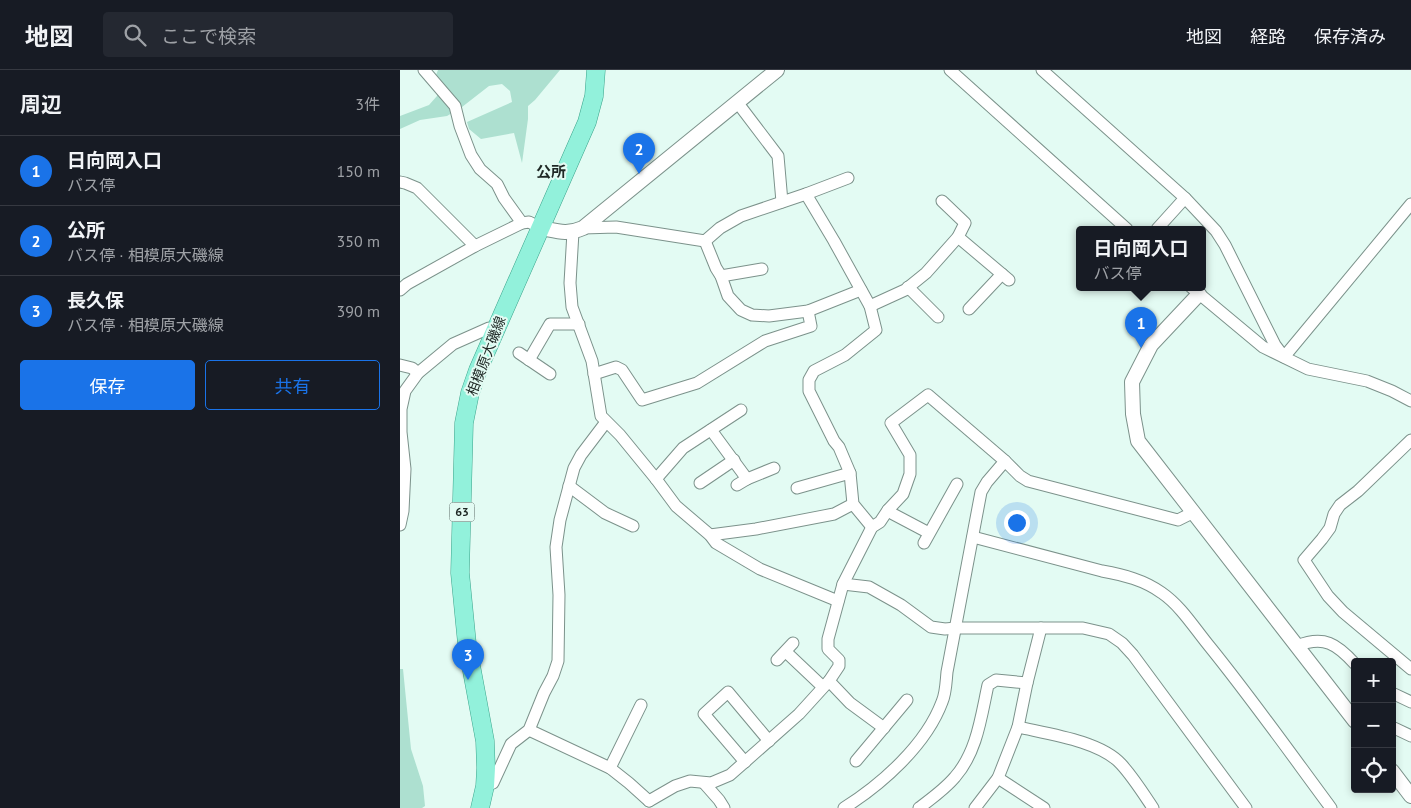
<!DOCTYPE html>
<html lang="ja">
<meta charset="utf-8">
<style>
:root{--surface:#171b24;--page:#242831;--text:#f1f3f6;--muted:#9ea1a6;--line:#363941;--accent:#1a73e8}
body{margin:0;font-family:"PT Sans","Noto Sans JP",sans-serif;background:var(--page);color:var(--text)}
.controls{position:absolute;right:15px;bottom:15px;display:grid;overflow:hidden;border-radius:5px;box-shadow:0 2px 8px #0003}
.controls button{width:45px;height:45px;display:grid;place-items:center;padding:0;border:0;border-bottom:1px solid var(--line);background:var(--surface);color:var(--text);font:25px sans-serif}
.you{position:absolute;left:616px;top:452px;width:18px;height:18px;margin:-12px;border:4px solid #fff;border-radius:50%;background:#1a73e8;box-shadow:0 0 0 8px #1a73e833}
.badge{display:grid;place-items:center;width:32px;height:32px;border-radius:50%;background:var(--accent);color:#fff;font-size:16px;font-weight:700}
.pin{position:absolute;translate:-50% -41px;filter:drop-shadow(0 1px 2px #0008)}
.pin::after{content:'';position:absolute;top:26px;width:18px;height:15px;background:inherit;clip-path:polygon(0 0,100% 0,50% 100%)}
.popup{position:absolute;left:676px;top:156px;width:130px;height:65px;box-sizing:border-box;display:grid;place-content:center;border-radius:5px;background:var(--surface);filter:drop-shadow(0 1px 4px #0005);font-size:16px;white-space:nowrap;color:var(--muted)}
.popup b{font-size:19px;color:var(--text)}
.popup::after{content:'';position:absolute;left:50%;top:100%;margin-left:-10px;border:10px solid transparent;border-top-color:var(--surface)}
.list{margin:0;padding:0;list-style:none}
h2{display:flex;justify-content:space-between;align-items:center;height:65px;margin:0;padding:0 20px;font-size:21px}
h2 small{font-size:16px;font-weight:400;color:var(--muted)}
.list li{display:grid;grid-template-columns:32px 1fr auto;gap:15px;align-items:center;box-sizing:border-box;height:70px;padding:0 20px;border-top:1px solid var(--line)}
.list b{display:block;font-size:19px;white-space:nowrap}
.list p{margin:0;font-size:16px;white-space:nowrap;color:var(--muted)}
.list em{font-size:16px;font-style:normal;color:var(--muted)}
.actions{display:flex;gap:10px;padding:15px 20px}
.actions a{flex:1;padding:11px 0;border:1px solid var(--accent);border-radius:5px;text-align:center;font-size:18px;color:var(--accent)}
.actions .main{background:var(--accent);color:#fff}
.icon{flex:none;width:28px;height:28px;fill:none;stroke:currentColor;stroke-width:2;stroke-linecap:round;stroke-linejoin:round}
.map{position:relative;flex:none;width:1011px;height:738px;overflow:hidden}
header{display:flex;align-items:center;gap:30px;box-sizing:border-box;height:70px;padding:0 25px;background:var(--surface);border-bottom:1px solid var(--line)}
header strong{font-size:24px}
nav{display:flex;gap:28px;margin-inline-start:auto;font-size:18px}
.search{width:350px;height:45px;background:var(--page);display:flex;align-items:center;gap:12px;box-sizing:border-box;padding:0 18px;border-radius:5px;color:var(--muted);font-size:19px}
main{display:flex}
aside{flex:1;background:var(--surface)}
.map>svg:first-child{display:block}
</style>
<header>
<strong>地図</strong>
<div class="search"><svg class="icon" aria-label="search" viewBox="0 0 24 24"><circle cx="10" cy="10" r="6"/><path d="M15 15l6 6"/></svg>ここで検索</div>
<nav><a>地図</a><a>経路</a><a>保存済み</a></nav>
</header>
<main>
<aside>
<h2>周辺<small>3件</small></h2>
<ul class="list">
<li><span class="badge">1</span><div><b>日向岡入口</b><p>バス停</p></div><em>150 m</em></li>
<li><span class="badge">2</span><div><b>公所</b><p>バス停 · 相模原大磯線</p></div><em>350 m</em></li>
<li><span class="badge">3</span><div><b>長久保</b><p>バス停 · 相模原大磯線</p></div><em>390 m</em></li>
</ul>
<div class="actions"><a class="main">保存</a><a>共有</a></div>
</aside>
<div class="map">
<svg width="1011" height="738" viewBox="0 0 1011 738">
<rect width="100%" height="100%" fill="#e3fbf3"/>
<g fill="#ade0d0">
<polygon points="38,0 160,0 135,30 128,36 128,49 122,93 114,63 81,69 69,59 67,52 112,32 110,21 102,14 89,16 62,37 47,46 20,50 0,59 0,46 29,35 37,26 36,5"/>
<polygon points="0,599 3,599 11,679 23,716 25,736 22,738 0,738"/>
</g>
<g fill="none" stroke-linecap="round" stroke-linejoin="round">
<defs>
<g id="minor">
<polyline points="24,0 55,36 60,56 71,85 80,99 97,114 104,128 122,153"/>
<polyline points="550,0 727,159"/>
<polyline points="642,0 785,128 816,161 825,175 875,275 884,287 1011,134"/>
<polyline points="337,32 378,86 382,132"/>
<polyline points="0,112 5,113 17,118 75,176"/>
<polyline points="406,124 434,171 470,236 476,260 445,285 414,301 409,310 409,321 434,371 439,377 450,403 453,434 472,457"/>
<polyline points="183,158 216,157 305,171 320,158 341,146 406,124 448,108"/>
<polyline points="757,159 785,128"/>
<polyline points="173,162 170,213 172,237 192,291 201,346 220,365 256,409 276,436 310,465 316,473 360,499 438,531"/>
<polyline points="558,167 609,210"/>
<polyline points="305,171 316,198 321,206 328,226 341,240 352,245 369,246 408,241 461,220"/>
<polyline points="321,206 362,199"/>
<polyline points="508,217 538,247"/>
<polyline points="791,217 863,277 908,299 967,311 992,321 1011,331"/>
<polyline points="0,220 7,214 75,176 122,153 129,152 141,158"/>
<polyline points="470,236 505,220 526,203 558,167 565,153 542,131"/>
<polyline points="569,239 602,204"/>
<polyline points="119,283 150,304"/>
<polyline points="129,290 150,254 179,254"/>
<polyline points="0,295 12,298 18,303"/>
<polyline points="194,304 216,297 222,300 242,330 297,313 365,271 411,256 408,241"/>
<polyline points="311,360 347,409"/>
<polyline points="1011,370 958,421 940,435 934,444 930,458 922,469 904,490 928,526 943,542 1011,599"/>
<polyline points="256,409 283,378 341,340"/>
<polyline points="300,413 334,390"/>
<polyline points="337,415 347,409 374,398"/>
<polyline points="169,416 205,443 233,456"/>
<polyline points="397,418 450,403"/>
<polyline points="488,440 493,444 529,463"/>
<polyline points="0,455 3,441 5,399 1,362 1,339 5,321 18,303 53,274 89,258 96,259"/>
<polyline points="310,465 356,459 434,444 453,434"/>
<path d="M573,467L702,501C724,505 744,510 762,523C781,536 795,559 810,577C852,629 891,684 931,738"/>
<polyline points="524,473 557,414"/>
<polyline points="443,514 469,517 501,535 531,557 545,559 556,558 683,558 709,564 722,573 733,585 846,738"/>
<path d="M897,576C924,565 937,574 955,594"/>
<polyline points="386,582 423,617"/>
<polyline points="377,590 393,573"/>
<polyline points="429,611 450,633 484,658"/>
<polyline points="992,623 1011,632"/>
<path d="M618,657C649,664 700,671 721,694C733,707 743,723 753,738"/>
<polyline points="992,657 1011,666"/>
<polyline points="129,660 210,698 229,713 249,731"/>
<polyline points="456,691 507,630"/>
<polyline points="345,692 304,644 328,622 369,671"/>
<polyline points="210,698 241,635"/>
<polyline points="598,708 644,738"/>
<polyline points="304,713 319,730 324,738"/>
<polyline points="85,716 93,713 111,674 129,660 144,623 153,606 158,591 159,525 156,477 160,450 174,398 181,385 206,352"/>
<polyline points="249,731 275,716 290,711 311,713 330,705 399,644 429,611 439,596 439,590 428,579 428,569 443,514 472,457 480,452 488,440 503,424 510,404 510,385 491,353 528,325 605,391 620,406 628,411 778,450 794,442"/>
<path d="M444,738C482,714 526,675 542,632C546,623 546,612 547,602L581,422L587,412L605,391"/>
<path d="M519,738C531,729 545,719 555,707C577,682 581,647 588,615L596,610L627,613"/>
<polyline points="575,738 598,708 618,657 627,613 641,558"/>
</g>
<g id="tertiary">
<path d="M141,158C157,161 167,165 183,158L377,0"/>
<polyline points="799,224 751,275 732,312 733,344 738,371 955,651"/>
<polyline points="992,701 1011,726"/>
</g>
<polyline id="primary" points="80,738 85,716 86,698 85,671 67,574 60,503 64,353 70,323 78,300 187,52 194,26 196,0"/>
</defs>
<use href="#minor" stroke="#7c928b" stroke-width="13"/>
<use href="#tertiary" stroke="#7c928b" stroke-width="16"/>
<use href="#primary" stroke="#3aa48b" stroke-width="19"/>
<use href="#minor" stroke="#fff" stroke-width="11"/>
<use href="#tertiary" stroke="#fff" stroke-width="14"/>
<use href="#primary" stroke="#92f1db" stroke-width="18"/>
</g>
<g text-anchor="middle" stroke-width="4" stroke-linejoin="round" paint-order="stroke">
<rect fill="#e3fbf3" stroke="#596762" stroke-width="1" x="49.5" y="432.5" width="25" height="19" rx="4"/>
<g font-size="12" font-weight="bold" fill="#1e2724">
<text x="62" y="446">63</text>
</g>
<g font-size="14" fill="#1e2724" stroke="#e3fbf3">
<text transform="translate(86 286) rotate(-69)" y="5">相模原大磯線</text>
</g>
<g font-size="15" font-weight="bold" fill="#1e2724" stroke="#e3fbf3">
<text x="151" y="107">公所</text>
</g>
</g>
</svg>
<div class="controls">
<button>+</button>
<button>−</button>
<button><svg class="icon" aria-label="locate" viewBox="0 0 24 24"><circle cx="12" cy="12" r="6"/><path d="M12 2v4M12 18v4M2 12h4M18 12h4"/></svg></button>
</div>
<div class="you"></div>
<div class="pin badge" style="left:741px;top:278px">1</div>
<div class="popup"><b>日向岡入口</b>バス停</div>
<div class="pin badge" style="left:239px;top:104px">2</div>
<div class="pin badge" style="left:68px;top:610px">3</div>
</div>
</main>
